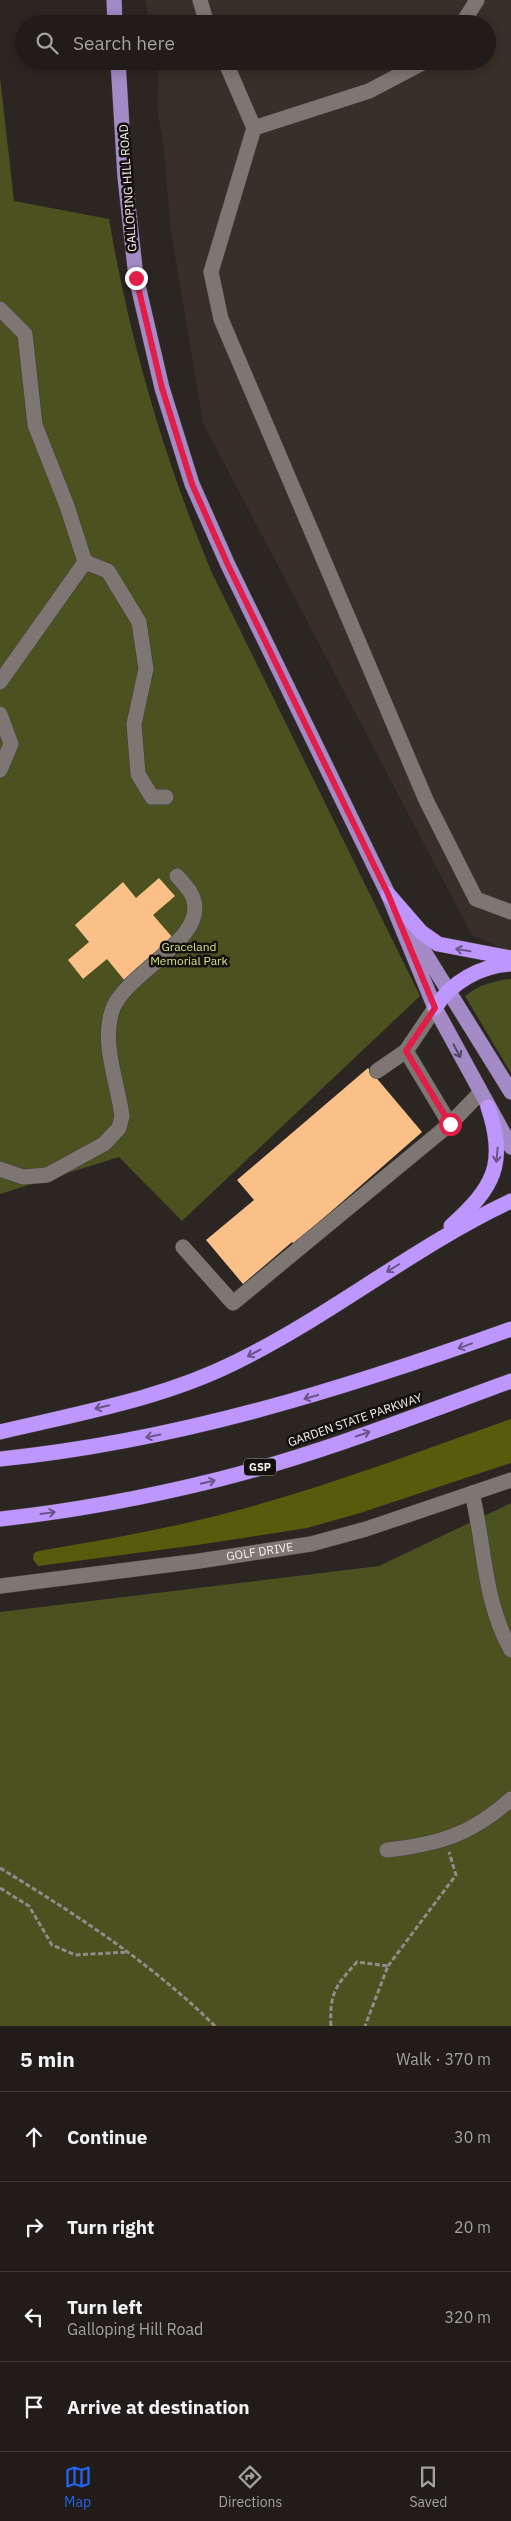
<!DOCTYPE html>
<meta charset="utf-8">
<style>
:root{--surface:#211c1a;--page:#292523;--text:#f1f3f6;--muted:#a2a1a2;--line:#3e3a39;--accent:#2563eb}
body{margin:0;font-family:"IBM Plex Sans",sans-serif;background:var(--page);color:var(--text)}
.stop{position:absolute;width:15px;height:15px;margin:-11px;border:4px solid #e11d48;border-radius:50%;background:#fff}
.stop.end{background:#e11d48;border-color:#fff;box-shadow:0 1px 5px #0008}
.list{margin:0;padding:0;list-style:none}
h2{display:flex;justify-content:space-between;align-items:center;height:65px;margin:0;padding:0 20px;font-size:21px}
h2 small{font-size:16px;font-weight:400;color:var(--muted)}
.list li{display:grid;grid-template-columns:32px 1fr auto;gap:15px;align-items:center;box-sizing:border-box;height:90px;padding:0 20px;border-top:1px solid var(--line)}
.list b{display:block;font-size:19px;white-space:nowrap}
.list p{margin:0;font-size:16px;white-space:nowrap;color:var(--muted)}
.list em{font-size:16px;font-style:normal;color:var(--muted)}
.icon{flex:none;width:28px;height:28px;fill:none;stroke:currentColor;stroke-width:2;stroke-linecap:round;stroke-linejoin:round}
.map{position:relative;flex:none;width:511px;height:2026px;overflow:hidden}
.search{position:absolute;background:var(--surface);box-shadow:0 2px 12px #0003;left:15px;right:15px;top:15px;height:55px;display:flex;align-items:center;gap:12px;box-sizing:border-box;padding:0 18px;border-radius:28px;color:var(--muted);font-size:19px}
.sheet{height:425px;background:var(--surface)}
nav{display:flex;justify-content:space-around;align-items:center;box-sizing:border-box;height:70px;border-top:1px solid var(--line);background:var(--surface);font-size:14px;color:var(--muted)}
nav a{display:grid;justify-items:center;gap:2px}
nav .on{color:var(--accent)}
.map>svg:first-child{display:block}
</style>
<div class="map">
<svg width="511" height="2026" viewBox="0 0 511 2026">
<rect width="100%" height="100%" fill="#2c2623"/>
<polygon fill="#392e28" points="145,0 511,0 511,952 472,935 203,423 171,232 164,148 157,109 159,77 157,61 487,61 487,24 150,24"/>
<g fill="#4b511f">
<path d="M0,77L14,201L109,219C130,342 164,459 212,573L420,996L182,1221L119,1157L0,1194Z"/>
<path d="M511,979V1073L465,996C479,985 493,981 511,979Z"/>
<polygon points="511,1503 511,2026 0,2026 0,1612 379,1566"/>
</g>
<path fill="#555d0c" d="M511,1419V1463L360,1513L307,1528L197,1545L38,1566L33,1559L34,1553L39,1551C103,1540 168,1529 231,1512C326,1487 418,1452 511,1419Z"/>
<g fill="#fac088">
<polygon points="159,878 175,896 153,915 173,938 125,981 107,959 83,979 68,960 89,942 75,925 123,882 136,898"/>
<polygon points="368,1068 422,1132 294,1244 292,1242 243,1284 206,1240 254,1200 237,1180"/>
</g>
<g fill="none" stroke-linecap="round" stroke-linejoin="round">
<defs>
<g id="minor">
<polyline points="200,0 207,24"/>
<polyline points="462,24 477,0"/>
<polyline points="225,61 254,128 211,272 221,319 426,800 476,899 511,912"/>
<polyline points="254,128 369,91 426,61"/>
<polyline points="0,309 25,334 35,425 67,506 85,562"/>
<polyline points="0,682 85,562 108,571 139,622 146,669 134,724 138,774 152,797 166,797"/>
<polyline points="0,714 11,744 0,770"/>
<polyline points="377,1071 406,1051 435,1008"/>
<polyline points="450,1124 480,1093"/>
<path d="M0,1169L23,1177L47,1175L104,1144L119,1128L122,1116C118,1083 101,1044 112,1011C122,975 209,939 193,898C191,890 182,882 177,876"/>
<polyline points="183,1247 233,1303 450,1124 406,1051"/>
<path d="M472,1493C485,1546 483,1600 511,1650"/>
<path id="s1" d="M0,1586L199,1561L311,1544L366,1529L511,1480"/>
<path d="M387,1850C439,1844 471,1835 511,1799"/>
</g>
<g id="major">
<polyline points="114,0 115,24"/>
<polyline points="118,61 125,177 136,277 162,388 192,484 228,565 388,894 435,1008 511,1147"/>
<polyline points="410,929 511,1092"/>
</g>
<g id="highway">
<polyline points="388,894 421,932 438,944 511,958"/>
<path d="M435,1008C451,982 480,966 511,964"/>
<path d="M451,1226C494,1187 507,1164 488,1107"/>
<path d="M0,1432C79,1413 162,1399 236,1362C332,1315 415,1246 511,1201"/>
<path d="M0,1459C177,1441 344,1389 511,1329"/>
<path d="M0,1519C74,1511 148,1497 220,1479C319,1454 415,1416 511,1381"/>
</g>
</defs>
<use href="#minor" stroke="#46413f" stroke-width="16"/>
<use href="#major" stroke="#46413f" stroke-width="16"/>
<use href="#highway" stroke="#46413f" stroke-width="16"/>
<g stroke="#918c89" stroke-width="3" stroke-dasharray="5 2.5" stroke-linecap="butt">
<path d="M0,1868C77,1915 151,1963 215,2026"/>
<polyline points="0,1888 29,1906 52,1945 75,1955 128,1952"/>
<polyline points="388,1966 456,1875 449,1852"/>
<path d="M331,2026C329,1994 336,1985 357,1962L388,1966L365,2026"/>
</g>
<use href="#minor" stroke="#7d7673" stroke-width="15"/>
<use href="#major" stroke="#a48ac6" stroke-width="15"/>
<use href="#highway" stroke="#be97fe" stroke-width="15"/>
</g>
<defs><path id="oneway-shaft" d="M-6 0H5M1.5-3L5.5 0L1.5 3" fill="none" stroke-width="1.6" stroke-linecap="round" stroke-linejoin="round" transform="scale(1.25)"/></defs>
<g stroke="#685486">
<use href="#oneway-shaft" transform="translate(463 950) rotate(-171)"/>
<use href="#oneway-shaft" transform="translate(497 1155) rotate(95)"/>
<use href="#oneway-shaft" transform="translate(393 1268) rotate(148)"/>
<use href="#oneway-shaft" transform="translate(465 1346) rotate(160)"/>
<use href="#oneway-shaft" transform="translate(254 1353) rotate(152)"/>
<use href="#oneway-shaft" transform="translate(311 1397) rotate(164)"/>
<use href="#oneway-shaft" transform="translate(102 1407) rotate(166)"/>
<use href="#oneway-shaft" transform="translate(363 1434) rotate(-19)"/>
<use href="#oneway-shaft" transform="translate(153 1436) rotate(169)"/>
<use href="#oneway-shaft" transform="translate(208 1482) rotate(-13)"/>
<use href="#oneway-shaft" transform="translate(48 1513) rotate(-8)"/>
</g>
<use stroke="#544761" href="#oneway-shaft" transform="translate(457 1051) rotate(62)"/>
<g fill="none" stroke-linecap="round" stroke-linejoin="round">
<polyline stroke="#e11d48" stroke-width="6" points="136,278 162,388 192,484 228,565 388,894 435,1008 406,1051 450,1124"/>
</g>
<g text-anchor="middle" stroke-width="5" stroke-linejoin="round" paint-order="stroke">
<rect fill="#13100f" stroke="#b1aeac" stroke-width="1" x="244" y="1458.5" width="32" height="17" rx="4"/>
<g font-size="11" font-weight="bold" fill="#f5f1ef">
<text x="260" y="1471">GSP</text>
</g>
<g font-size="12" fill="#f5f1ef" stroke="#13100f">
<text transform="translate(128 188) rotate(-94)" y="4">GALLOPING HILL ROAD</text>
<text transform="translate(355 1420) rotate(-19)" y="4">GARDEN STATE PARKWAY</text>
<text dy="4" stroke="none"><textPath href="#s1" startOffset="262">GOLF DRIVE</textPath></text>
</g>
<g font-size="12" fill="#d6e47d" stroke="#13100f">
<text x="189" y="951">Graceland<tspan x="189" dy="14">Memorial Park</tspan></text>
</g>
</g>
</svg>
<div class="stop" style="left:450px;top:1124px"></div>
<div class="stop end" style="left:136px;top:278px"></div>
<div class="search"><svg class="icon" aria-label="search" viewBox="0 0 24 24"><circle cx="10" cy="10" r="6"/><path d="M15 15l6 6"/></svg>Search here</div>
</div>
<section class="sheet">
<h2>5 min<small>Walk · 370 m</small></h2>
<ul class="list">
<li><svg class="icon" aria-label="ahead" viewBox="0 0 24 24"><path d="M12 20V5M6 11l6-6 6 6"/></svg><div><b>Continue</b></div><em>30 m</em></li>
<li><svg class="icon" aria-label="right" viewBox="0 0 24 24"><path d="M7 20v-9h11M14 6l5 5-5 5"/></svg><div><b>Turn right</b></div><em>20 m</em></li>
<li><svg class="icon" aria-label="left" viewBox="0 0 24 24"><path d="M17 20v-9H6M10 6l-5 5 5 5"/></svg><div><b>Turn left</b><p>Galloping Hill Road</p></div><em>320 m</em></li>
<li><svg class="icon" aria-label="arrive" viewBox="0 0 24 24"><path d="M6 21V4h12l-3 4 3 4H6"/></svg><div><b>Arrive at destination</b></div></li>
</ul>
</section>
<nav>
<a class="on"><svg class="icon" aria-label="map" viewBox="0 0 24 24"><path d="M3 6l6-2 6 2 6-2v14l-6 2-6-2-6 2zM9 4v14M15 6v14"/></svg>Map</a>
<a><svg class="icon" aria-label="directions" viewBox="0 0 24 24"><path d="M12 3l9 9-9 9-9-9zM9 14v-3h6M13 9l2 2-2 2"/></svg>Directions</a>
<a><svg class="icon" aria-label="saved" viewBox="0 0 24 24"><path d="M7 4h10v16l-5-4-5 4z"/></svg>Saved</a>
</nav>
